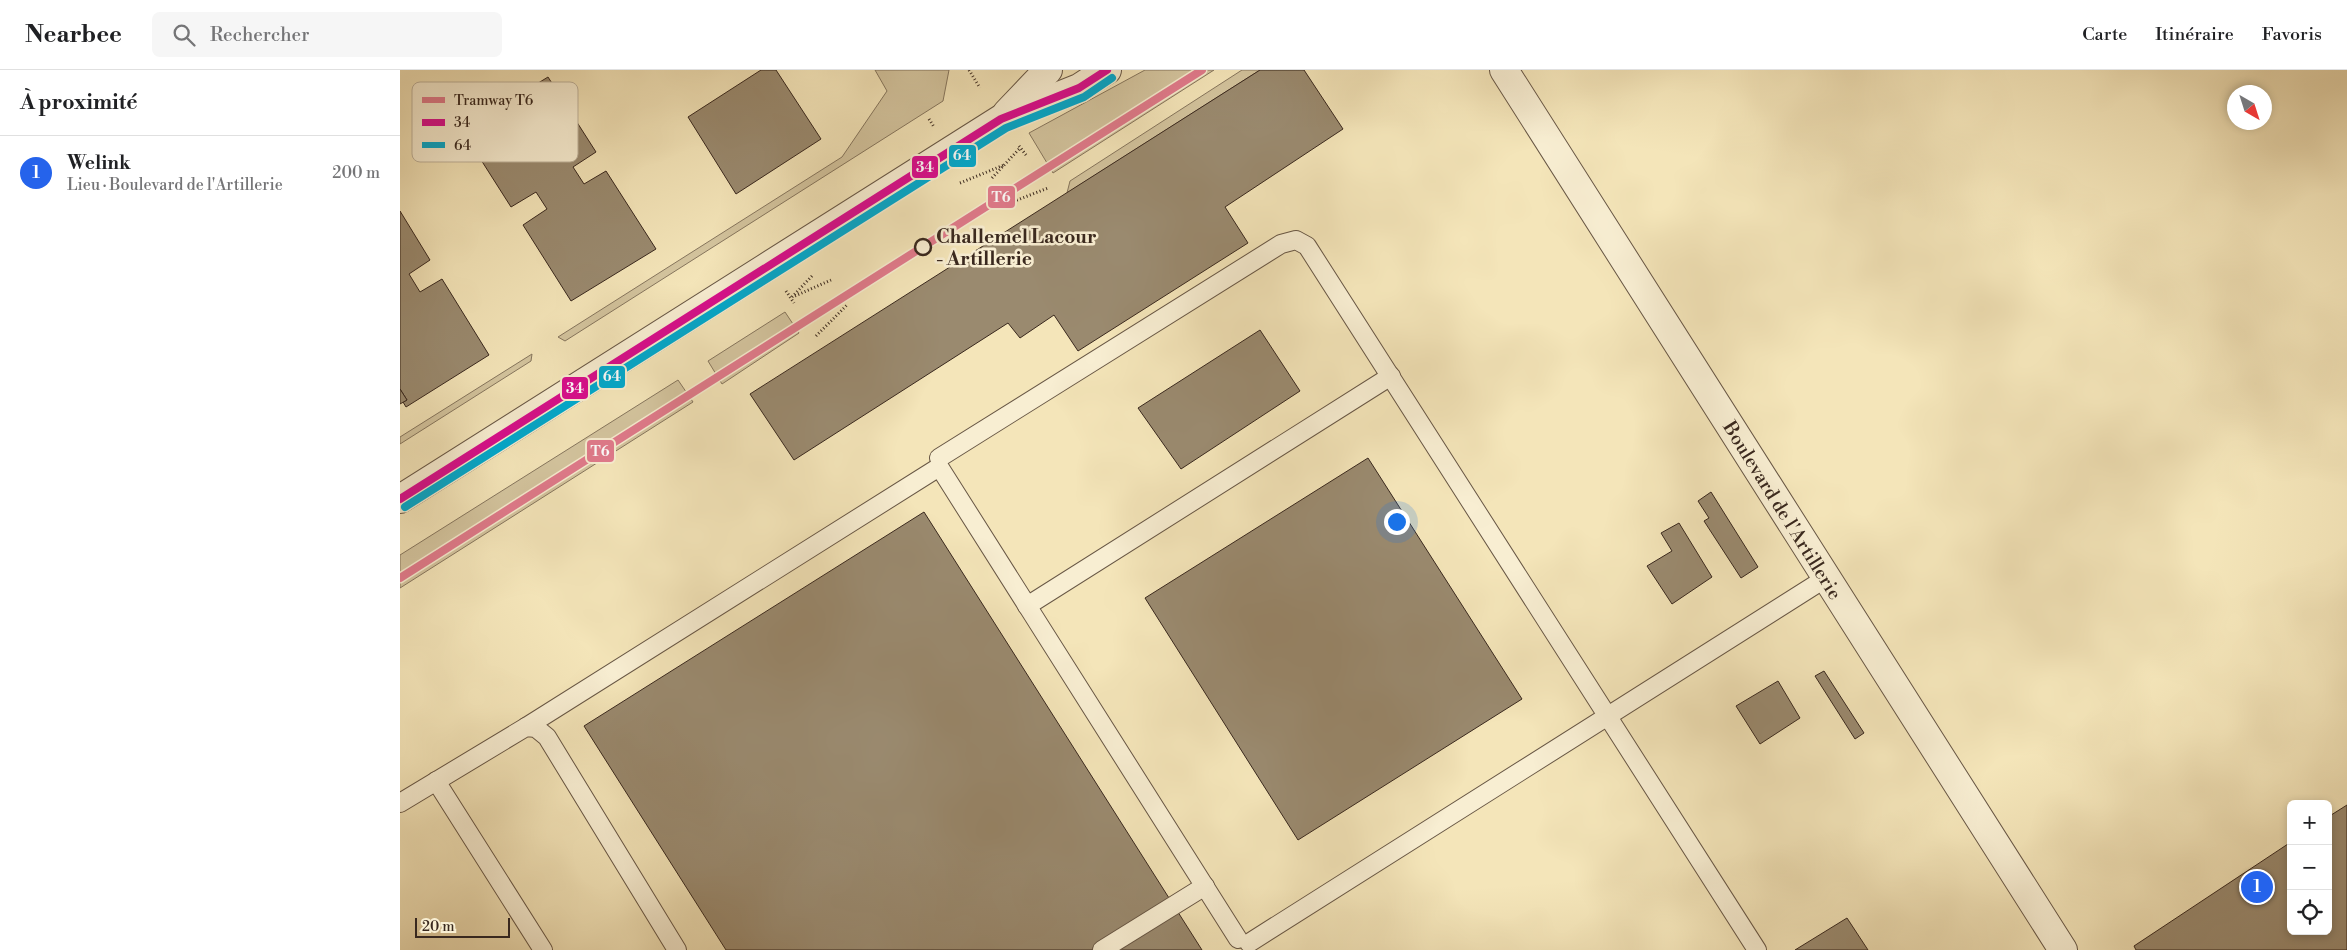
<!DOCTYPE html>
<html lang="fr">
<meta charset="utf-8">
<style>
:root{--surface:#fff;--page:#f6f6f6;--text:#202124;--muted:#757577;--line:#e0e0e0;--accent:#2563eb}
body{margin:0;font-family:"Libre Bodoni",serif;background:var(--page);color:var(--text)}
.controls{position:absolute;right:15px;bottom:15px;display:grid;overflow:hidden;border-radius:8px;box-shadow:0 2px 8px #0003}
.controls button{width:45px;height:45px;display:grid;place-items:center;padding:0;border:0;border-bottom:1px solid var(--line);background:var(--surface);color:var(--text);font:25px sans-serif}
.compass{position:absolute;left:1827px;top:15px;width:45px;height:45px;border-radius:50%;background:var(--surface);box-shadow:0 2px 8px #0003;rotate:141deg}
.scale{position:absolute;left:15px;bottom:12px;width:95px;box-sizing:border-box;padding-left:5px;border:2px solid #39281e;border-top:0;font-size:14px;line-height:18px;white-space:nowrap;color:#39281e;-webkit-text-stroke:4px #f8eed2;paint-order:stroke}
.you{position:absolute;left:996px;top:451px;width:18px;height:18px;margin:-12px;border:4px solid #fff;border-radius:50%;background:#1a73e8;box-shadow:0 0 0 8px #1a73e833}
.badge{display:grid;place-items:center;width:32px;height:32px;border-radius:50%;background:var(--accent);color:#fff;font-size:16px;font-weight:700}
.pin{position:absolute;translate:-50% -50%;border:2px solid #fff;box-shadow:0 1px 5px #0006}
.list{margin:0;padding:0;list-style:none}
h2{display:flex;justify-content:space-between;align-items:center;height:65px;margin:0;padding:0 20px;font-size:21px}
h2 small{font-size:16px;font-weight:400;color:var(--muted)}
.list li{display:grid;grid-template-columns:32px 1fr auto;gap:15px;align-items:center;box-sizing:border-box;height:75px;padding:0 20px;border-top:1px solid var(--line)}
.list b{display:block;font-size:19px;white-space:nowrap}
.list p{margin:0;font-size:16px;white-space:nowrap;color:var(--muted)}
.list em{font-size:16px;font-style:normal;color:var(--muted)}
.icon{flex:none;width:28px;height:28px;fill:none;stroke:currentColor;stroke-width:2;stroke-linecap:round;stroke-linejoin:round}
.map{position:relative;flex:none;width:1947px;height:880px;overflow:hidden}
header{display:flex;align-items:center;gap:30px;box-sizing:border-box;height:70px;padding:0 25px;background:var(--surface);border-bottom:1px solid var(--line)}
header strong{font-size:24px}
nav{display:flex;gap:28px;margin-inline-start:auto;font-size:18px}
.search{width:350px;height:45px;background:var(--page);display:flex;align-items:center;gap:12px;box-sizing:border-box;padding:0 18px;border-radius:8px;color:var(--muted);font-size:19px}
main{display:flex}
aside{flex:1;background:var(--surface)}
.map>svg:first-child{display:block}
</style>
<header>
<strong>Nearbee</strong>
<div class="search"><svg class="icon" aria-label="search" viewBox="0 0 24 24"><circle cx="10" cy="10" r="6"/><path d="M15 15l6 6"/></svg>Rechercher</div>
<nav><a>Carte</a><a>Itinéraire</a><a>Favoris</a></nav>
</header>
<main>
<aside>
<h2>À proximité<small></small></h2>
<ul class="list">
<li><span class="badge">1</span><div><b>Welink</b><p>Lieu · Boulevard de l'Artillerie</p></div><em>200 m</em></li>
</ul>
</aside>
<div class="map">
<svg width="1947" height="880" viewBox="0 0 1947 880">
<rect width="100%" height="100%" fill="#f4e5b9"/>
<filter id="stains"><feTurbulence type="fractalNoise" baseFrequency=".004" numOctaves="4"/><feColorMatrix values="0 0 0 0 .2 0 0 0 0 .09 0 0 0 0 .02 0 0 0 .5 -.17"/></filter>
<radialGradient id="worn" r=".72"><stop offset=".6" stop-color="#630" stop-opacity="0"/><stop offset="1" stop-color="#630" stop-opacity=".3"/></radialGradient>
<g fill="#d4c59f" stroke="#86765e">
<polygon points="475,0 549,0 543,31 165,271 158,267 442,87 487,21"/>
<polygon points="745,0 814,0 653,103 629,63"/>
<polygon points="842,0 860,0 667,123 670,111"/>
<polygon points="385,242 399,263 322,314 308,291"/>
<polygon points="132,284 131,291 0,374 0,367"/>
<polygon points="278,310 293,332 0,518 0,485"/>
</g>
<g fill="#9a8a6f" stroke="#39281e">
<polygon points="361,0 376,0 421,69 336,124 288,47"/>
<polygon points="860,0 904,0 943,59 825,137 848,173 678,281 654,245 620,268 608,253 394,390 350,324"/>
<polygon points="148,7 196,82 173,97 184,114 206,101 256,179 171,231 123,155 147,139 136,122 111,137 62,60"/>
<polygon points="0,141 30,190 9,204 20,222 42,209 89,285 6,337 3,332 7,330 0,319"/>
<polygon points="860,260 900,321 781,399 738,338"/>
<polygon points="0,319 7,330 0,334"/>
<polygon points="968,388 1122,629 898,770 745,528"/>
<polygon points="1311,422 1358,497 1341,508 1304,451 1309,448 1298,431"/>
<polygon points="524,442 802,880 326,880 184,656"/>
<polygon points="1279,453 1312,507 1272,534 1247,496 1272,481 1261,463"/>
<polygon points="1424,601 1464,663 1455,669 1415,606"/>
<polygon points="1378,611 1400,648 1360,674 1336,636"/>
<polygon points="1947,735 1947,880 1736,880 1734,876 1891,772 1891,861 1928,861 1928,747"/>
<polygon points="1447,848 1468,880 1395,880"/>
</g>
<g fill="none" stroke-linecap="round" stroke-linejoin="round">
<defs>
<g id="service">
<polyline points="539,388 881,174 896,170 907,176 1357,880"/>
<polyline points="540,398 838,869"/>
<polyline points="627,536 991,306"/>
<polyline points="126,657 536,399"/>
<polyline points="36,711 143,880"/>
<polyline points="0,733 126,657 136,658 147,667 277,880"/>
<polyline points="849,873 1426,508"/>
<polyline points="702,880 805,816"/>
</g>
<polyline id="minor" points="1104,0 1663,880"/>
<g id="tertiary">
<polyline points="607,43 648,0"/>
<polyline points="0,429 601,49 679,18 707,0"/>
</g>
</defs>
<use href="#service" stroke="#685745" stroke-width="20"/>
<use href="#minor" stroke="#685745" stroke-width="30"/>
<use href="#tertiary" stroke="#685745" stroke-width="30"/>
<g stroke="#39281e" stroke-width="3" stroke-dasharray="1 2.5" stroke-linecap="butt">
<polyline points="569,0 580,18"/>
<polyline points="529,49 534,57"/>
<polyline points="619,76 626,85"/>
<polyline points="592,108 620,78"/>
<polyline points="560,113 604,95"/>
<polyline points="607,134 648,118"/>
<polyline points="386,221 394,233"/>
<polyline points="395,226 431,210"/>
<polyline points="392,227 412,206"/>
<polyline points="416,266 447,235"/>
</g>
<use href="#service" stroke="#f8eed2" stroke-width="18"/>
<use href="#minor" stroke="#f8eed2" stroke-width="28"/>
<use href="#tertiary" stroke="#f8eed2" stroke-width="28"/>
<defs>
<polyline id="bus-1" points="0,429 601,49 679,18 707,0"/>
<polyline id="bus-2" points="5,437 606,58 684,27 712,8"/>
</defs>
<use href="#bus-1" stroke="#f8eed2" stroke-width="11"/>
<use href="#bus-2" stroke="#f8eed2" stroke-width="11"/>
<use href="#bus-1" stroke="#d80d8c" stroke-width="8"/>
<use href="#bus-2" stroke="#00a9ce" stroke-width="8"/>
<defs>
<polyline id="tram-1" points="0,508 802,0"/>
</defs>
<use href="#tram-1" stroke="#f8eed2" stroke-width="11"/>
<use href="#tram-1" stroke="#e17a8c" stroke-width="8"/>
</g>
<circle fill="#f8eed2" stroke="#39281e" stroke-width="2.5" cx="523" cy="177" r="8"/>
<g text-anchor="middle" stroke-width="5" stroke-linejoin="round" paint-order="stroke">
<g font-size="19" font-weight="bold" fill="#39281e" stroke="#f8eed2" text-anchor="start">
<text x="536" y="173">Challemel Lacour<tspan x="536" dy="22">- Artillerie</tspan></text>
</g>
<g font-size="19" fill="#39281e" stroke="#f8eed2">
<text transform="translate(1383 440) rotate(58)" y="7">Boulevard de l'Artillerie</text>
</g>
</g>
<rect x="12" y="12" width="166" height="80" rx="8" fill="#f8eed2" stroke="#bfb39c" stroke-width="1"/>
<rect x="22" y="27" width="23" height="6" fill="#e17a8c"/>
<rect x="22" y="49" width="23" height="7" fill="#d80d8c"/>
<rect x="22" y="72" width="23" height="6" fill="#00a9ce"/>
<g font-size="14" fill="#39281e">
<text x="54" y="35">Tramway T6</text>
<text x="54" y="57">34</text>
<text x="54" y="80">64</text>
</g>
<g stroke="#f8eed2" stroke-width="2">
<rect x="548" y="74" width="29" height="24" rx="5" fill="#00a9ce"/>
<rect x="511" y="85" width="28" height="24" rx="5" fill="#d80d8c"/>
<rect x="587" y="115" width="29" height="24" rx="5" fill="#e17a8c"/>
<rect x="198" y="295" width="28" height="24" rx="5" fill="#00a9ce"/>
<rect x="161" y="306" width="28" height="24" rx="5" fill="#d80d8c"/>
<rect x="186" y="369" width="29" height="24" rx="5" fill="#e17a8c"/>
</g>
<g font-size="14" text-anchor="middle" font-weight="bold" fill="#fff">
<text x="562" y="90">64</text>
<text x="525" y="102">34</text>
<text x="601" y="132">T6</text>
<text x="212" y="311">64</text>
<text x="175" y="323">34</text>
<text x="200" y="386">T6</text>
</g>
<rect width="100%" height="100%" filter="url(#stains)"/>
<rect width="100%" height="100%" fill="url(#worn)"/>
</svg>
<div class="controls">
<button>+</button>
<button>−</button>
<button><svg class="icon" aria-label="locate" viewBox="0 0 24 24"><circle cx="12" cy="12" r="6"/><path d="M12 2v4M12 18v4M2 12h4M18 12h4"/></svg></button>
</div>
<svg class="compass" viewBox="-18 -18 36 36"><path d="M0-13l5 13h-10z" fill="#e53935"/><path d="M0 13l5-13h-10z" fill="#757577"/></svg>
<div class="scale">20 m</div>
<div class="you"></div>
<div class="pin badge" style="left:1857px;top:817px">1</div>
</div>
</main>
